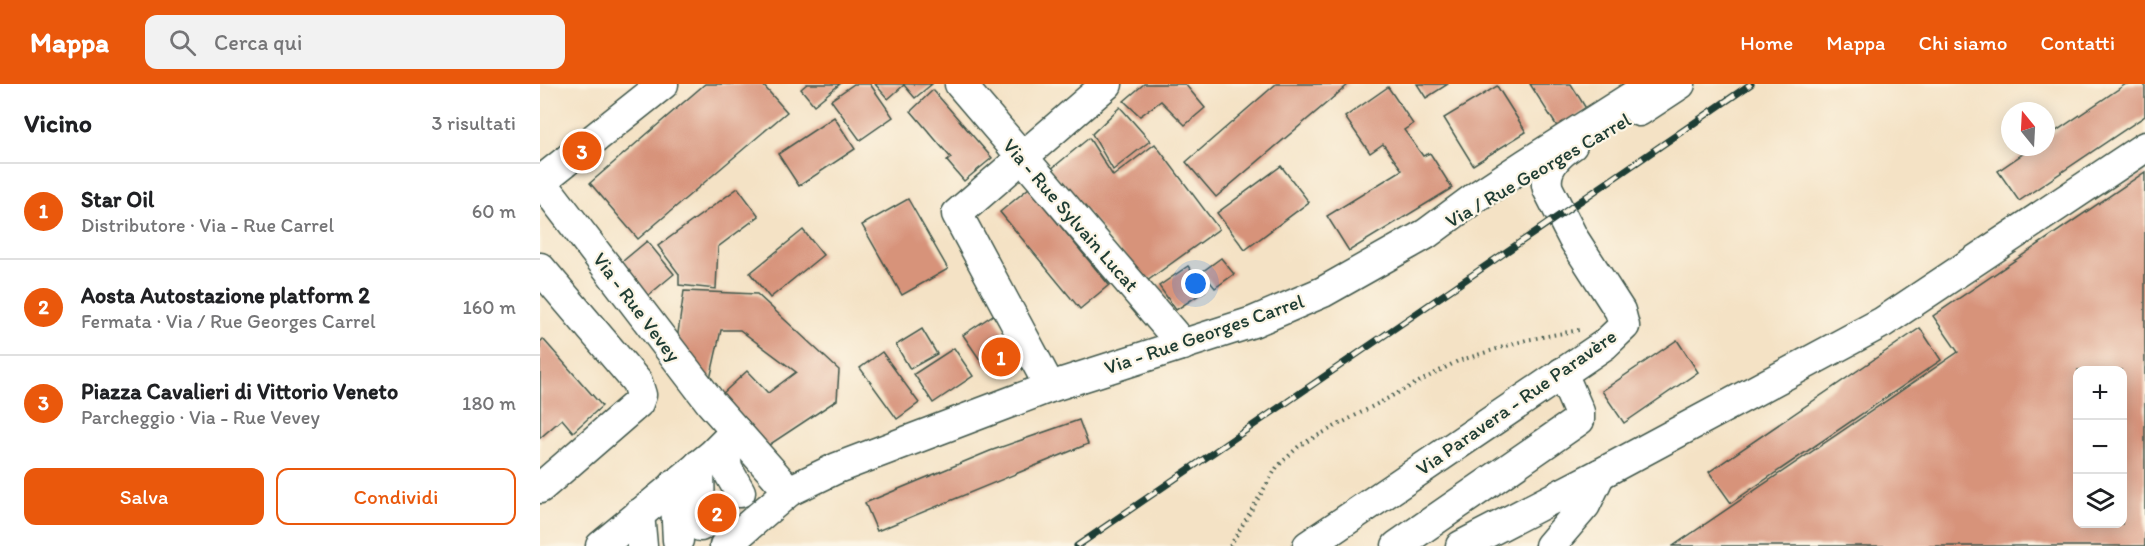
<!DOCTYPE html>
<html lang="it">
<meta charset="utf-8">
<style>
:root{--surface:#fff;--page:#f2f2f2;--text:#202124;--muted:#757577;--line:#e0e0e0;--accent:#ea580c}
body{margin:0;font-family:Itim,sans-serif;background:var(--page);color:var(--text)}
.controls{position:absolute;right:18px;bottom:18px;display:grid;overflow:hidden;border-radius:12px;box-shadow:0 3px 15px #0003}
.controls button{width:54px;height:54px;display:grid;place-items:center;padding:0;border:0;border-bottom:2px solid var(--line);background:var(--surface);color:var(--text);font:30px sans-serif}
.compass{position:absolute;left:1461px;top:18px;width:54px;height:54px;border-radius:50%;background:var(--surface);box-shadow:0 3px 15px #0003;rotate:342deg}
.you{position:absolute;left:656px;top:200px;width:21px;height:21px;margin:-15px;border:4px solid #fff;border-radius:50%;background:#1a73e8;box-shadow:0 0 0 9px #1a73e833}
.badge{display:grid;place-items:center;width:39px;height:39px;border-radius:50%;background:var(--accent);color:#fff;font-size:20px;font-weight:700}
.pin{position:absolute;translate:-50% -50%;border:3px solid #fff;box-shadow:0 2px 6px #0006}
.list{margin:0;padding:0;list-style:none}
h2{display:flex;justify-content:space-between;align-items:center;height:78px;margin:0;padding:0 24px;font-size:26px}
h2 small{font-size:20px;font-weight:400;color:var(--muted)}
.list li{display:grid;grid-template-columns:39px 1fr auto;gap:18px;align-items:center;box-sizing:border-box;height:96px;padding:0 24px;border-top:2px solid var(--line)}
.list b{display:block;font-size:22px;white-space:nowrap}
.list p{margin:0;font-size:20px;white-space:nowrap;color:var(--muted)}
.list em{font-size:20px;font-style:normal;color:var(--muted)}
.actions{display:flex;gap:12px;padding:18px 24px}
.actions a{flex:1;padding:14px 0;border:2px solid var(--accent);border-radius:12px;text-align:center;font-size:21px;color:var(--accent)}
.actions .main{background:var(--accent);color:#fff}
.icon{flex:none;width:33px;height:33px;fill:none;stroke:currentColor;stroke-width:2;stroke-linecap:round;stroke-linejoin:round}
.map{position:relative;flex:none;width:1605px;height:462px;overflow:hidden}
header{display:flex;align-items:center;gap:36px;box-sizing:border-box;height:84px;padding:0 30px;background:var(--accent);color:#fff}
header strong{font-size:28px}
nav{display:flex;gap:33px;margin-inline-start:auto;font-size:21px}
.search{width:420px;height:54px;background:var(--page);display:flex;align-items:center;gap:15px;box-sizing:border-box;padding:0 21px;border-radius:12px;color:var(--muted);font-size:22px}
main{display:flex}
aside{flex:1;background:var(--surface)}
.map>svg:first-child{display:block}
</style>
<header>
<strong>Mappa</strong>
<div class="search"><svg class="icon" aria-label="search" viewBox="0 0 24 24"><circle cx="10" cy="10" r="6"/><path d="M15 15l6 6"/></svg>Cerca qui</div>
<nav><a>Home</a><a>Mappa</a><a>Chi siamo</a><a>Contatti</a></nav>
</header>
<main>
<aside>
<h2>Vicino<small>3 risultati</small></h2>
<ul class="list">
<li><span class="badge">1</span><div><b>Star Oil</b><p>Distributore · Via - Rue Carrel</p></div><em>60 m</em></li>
<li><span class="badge">2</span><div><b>Aosta Autostazione platform 2</b><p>Fermata · Via / Rue Georges Carrel</p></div><em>160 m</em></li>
<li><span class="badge">3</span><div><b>Piazza Cavalieri di Vittorio Veneto</b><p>Parcheggio · Via - Rue Vevey</p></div><em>180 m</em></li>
</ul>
<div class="actions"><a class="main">Salva</a><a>Condividi</a></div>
</aside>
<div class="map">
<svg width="1605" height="462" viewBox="0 0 1605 462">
<rect width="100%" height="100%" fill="#fcf5e5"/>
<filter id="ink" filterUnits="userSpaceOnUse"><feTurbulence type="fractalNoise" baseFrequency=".0167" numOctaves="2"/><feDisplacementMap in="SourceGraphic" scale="12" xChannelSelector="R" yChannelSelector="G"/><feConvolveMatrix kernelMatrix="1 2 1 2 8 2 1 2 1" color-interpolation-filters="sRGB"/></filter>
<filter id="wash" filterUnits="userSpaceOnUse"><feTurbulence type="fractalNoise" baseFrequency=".008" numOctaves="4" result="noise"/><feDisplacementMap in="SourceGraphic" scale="24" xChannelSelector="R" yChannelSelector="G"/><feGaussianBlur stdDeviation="1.35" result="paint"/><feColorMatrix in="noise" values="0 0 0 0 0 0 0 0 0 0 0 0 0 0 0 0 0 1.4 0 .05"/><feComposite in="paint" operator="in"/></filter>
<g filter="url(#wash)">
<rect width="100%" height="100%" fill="#f4e2c5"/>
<g id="blocks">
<g fill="#d7937a" fill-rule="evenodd">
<polygon points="165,0 222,0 247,28 98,155 50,99"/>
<polygon points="267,0 300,0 274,21 261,5"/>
<polygon points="314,0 330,0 353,33 320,56 291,16"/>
<polygon points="335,0 392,0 375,14 364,1 348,15"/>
<polygon points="604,0 645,0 665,24 645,41 621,17 600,32 584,17"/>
<polygon points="736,0 809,0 676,113 646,78"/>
<polygon points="877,0 908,0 886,14"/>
<polygon points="990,0 1031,0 1047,26 1018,44"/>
<polygon points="1586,0 1605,0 1605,32 1479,117 1458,87 1493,63 1506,63 1506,54"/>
<polygon points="957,2 986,48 933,81 904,34"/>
<polygon points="848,3 873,40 864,46 883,72 890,69 912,104 809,167 787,132 862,86 843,60 830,69 805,33"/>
<polygon points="393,6 452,74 424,97 407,77 411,74 371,27"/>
<polygon points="580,23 610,57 573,86 552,50"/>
<polygon points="294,33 315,65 259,102 238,70"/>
<polygon points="549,54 573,92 615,60 679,145 607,197 510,86"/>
<polygon points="741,82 769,118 705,166 677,129"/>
<path d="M1605,88V462H1133L1418,268L1393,232ZM1538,286H1582V440H1538Z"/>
<polygon points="198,104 219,132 178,163 176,205 139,201 139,190 118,162"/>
<polygon points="489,104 569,201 540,225 460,128"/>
<polygon points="368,115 408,185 362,211 322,141"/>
<polygon points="263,146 283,171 230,214 210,189"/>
<polygon points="107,157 134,190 104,215 77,182"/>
<polygon points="681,174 694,190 675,204 662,188"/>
<polygon points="648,182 665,207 636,226 619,202"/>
<polygon points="144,207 217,210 299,286 297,316 226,363 181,311 207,287 228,309 256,288 200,246 181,246 169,300 136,263"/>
<polygon points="453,231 474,263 445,283 423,251"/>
<polygon points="1380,244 1401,276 1191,419 1169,388"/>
<polygon points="382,245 397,270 370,285 356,261"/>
<polygon points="3,255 62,322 33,348 22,335 0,354 0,258"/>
<polygon points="1137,256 1158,288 1084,339 1062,307"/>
<polygon points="414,264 433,292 393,319 374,290"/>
<polygon points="342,268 379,319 357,335 320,284"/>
<polygon points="539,336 548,360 337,447 325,419 450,367"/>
</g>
</g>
</g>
<g filter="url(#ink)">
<use href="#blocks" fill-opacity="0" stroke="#3f564a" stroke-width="1.5"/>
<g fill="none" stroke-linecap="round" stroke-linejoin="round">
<defs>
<g id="minor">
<polyline points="420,0 643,261"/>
<polyline points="1099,27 1140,0"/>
<polyline points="0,96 171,319 249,407"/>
<polyline points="1,97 123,0"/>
<polyline points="0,184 97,298 101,311 98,319 0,404"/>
<polyline points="510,303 417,130 567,0"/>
<polyline points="184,360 187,385 200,408"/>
<polyline points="159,381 160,442"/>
<polyline points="135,400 138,456"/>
<polyline points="99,430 102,462"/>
<polyline points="61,462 173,370 196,347"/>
<polyline points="185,462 249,407 297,384 510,303 713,238 783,208 886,150 936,113 986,80 1112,0"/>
<path d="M768,462L1064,261L1084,242L1080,227L1033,154L1008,105C1002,86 1017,71 1032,61"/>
<polyline points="857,462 1039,336 1039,328 1022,289"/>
<polyline points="921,462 1060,390 1343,238 1605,63"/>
<polyline points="1010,462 1045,421 1060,390"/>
</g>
</defs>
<use href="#minor" stroke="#3f564a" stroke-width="33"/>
<polyline stroke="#3f564a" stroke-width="4" stroke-dasharray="1.5 4.5" stroke-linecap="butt" points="690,462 737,383 760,361 918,277 986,256 1039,246"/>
<use href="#minor" stroke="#fff" stroke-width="30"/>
<defs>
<polyline id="rail" points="537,462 1211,0"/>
</defs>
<use href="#rail" stroke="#1f3d34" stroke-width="7"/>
<use href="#rail" stroke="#fcf5e5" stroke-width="4.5" stroke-dasharray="14" stroke-linecap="butt"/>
</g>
</g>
<g text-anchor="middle" stroke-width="4.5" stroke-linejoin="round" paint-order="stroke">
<g font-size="20" fill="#1f3d34" stroke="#fcf5e5">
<text transform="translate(998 86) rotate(-30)" y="7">Via / Rue Georges Carrel</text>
<text transform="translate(531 131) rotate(49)" y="7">Via - Rue Sylvain Lucat</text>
<text transform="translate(97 223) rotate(53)" y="7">Via - Rue Vevey</text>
<text transform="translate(664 250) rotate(-19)" y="7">Via - Rue Georges Carrel</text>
<text transform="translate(976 318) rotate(-35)" y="7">Via Paravera - Rue Paravère</text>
</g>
</g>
</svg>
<div class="controls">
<button>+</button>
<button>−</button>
<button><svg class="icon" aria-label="layers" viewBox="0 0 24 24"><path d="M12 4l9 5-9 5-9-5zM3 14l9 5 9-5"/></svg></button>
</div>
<svg class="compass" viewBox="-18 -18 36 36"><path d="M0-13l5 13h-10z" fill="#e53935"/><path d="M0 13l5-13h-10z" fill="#757577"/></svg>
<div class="you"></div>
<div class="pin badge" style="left:461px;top:273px">1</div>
<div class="pin badge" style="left:177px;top:429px">2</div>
<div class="pin badge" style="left:42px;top:67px">3</div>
</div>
</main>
